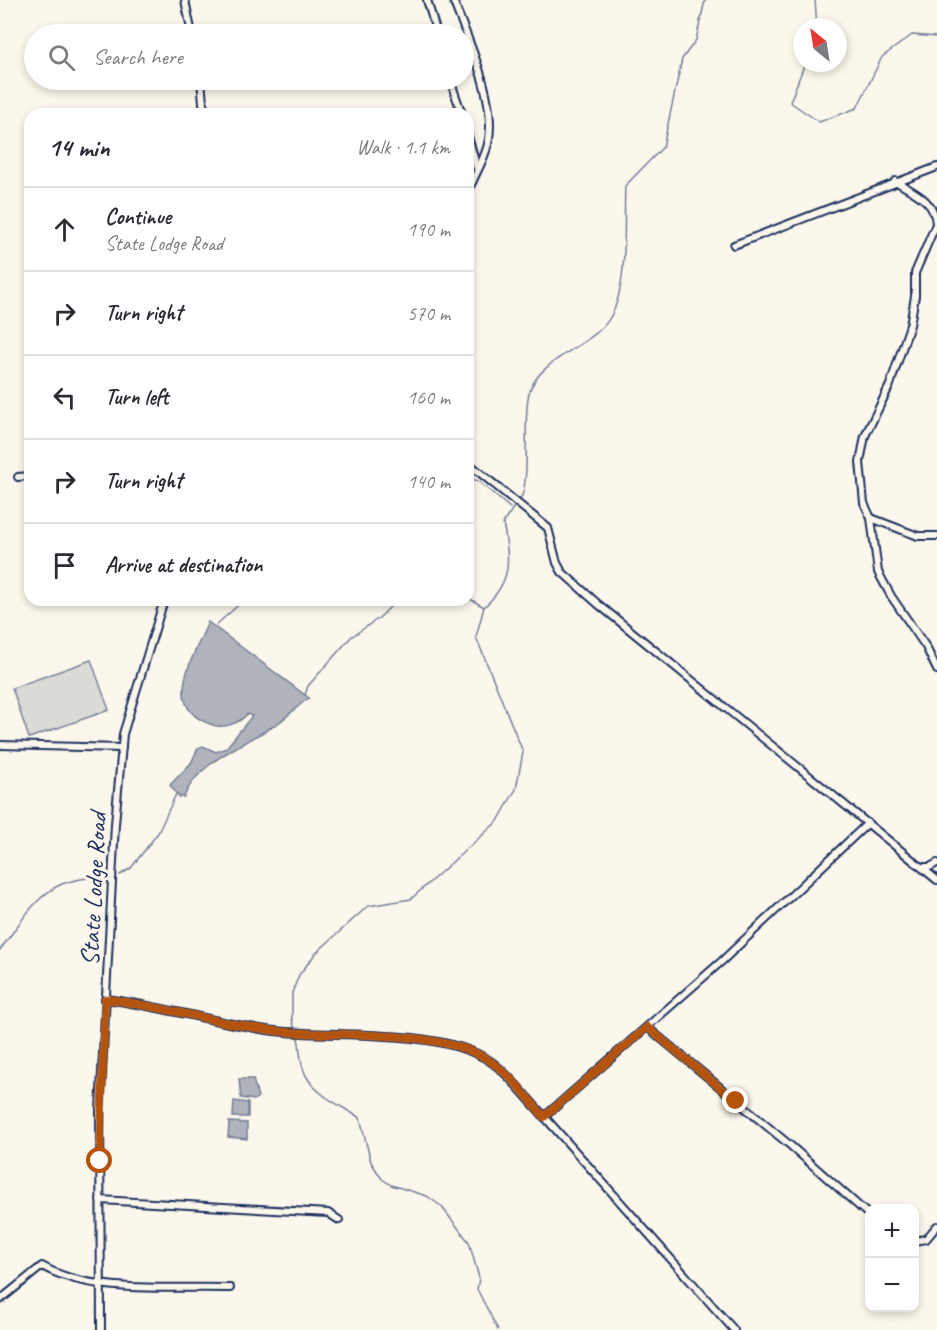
<!DOCTYPE html>
<meta charset="utf-8">
<style>
:root{--surface:#fff;--page:#f7f7f7;--text:#2b2b33;--muted:#7c7c81;--line:#e1e1e2}
body{margin:0;font-family:Caveat,sans-serif;background:var(--page);color:var(--text)}
.controls{position:absolute;right:18px;bottom:18px;display:grid;overflow:hidden;border-radius:12px;box-shadow:0 3px 9px #0003}
.controls button{width:54px;height:54px;display:grid;place-items:center;padding:0;border:0;border-bottom:2px solid var(--line);background:var(--surface);color:var(--text);font:30px sans-serif}
.compass{position:absolute;left:793px;top:18px;width:54px;height:54px;border-radius:50%;background:var(--surface);box-shadow:0 3px 9px #0003;rotate:330deg}
.stop{position:absolute;width:18px;height:18px;margin:-14px;border:4px solid #b45309;border-radius:50%;background:#fff}
.stop.end{background:#b45309;border-color:#fff;box-shadow:0 2px 6px #0008}
.list{margin:0;padding:0;list-style:none}
h2{display:flex;justify-content:space-between;align-items:center;height:78px;margin:0;padding:0 24px;font-size:26px}
h2 small{font-size:20px;font-weight:400;color:var(--muted)}
.list li{display:grid;grid-template-columns:39px 1fr auto;gap:18px;align-items:center;box-sizing:border-box;height:84px;padding:0 24px;border-top:2px solid var(--line)}
.list b{display:block;font-size:22px;white-space:nowrap}
.list p{margin:0;font-size:20px;white-space:nowrap;color:var(--muted)}
.list em{font-size:20px;font-style:normal;color:var(--muted)}
.icon{flex:none;width:33px;height:33px;fill:none;stroke:currentColor;stroke-width:2;stroke-linecap:round;stroke-linejoin:round}
.map{position:relative;flex:none;width:937px;height:1330px;overflow:hidden}
.search{position:absolute;background:var(--surface);box-shadow:0 3px 9px #0003;left:24px;top:24px;width:450px;height:66px;display:flex;align-items:center;gap:15px;box-sizing:border-box;padding:0 21px;border-radius:33px;color:var(--muted);font-size:22px}
.panel{position:absolute;background:var(--surface);box-shadow:0 3px 9px #0003;left:24px;top:108px;width:450px;height:498px;border-radius:18px}
.map>svg:first-child{display:block}
</style>
<div class="map">
<svg width="937" height="1330" viewBox="0 0 937 1330">
<rect width="100%" height="100%" fill="#fbf7ec"/>
<filter id="ink" filterUnits="userSpaceOnUse"><feTurbulence type="fractalNoise" baseFrequency=".0167" numOctaves="2"/><feDisplacementMap in="SourceGraphic" scale="12" xChannelSelector="R" yChannelSelector="G"/><feConvolveMatrix kernelMatrix="1 2 1 2 8 2 1 2 1" color-interpolation-filters="sRGB"/></filter>
<g filter="url(#ink)">
<polygon fill="#dadad7" stroke="#7a849a" stroke-width="1.5" points="91,660 109,710 29,738 12,688"/>
<g fill="#afb3bb" stroke="#747e96" stroke-width="1.5">
<path d="M208,622L309,698C296,707 286,719 272,727C242,745 197,763 184,797H179L170,785L191,763L198,748L203,746L216,752L226,748L252,716L247,714C240,723 224,729 213,725C159,708 194,657 208,622Z"/>
<polygon points="239,1079 253,1079 258,1097 254,1100 241,1098"/>
<polygon points="234,1101 248,1103 248,1117 233,1117"/>
<polygon points="229,1122 247,1123 247,1139 228,1137"/>
</g>
<g fill="none" stroke-linecap="round" stroke-linejoin="round">
<g stroke="#747e96" stroke-width="1.5">
<polyline points="815,0 817,27"/>
<polyline points="805,63 790,102 819,122 857,108 882,57 912,35 937,37"/>
<polyline points="468,478 478,481 510,508"/>
<path d="M519,501C532,485 522,419 529,393C539,357 595,346 611,316C629,282 623,225 625,186L663,147L682,59L696,40L705,0"/>
<path d="M468,598L484,607C513,581 510,558 503,523L516,504"/>
<polyline points="216,625 244,600"/>
<polyline points="305,695 308,686 351,637 379,618 397,600"/>
<polyline points="120,875 131,868 158,833 176,794"/>
<path d="M0,950C17,928 35,895 62,884C75,879 90,878 104,875"/>
<polyline points="295,1030 292,1019 292,993 299,975 316,953 368,906 411,899 498,821 516,789 523,752 476,637 484,607"/>
<path d="M297,1035C301,1046 299,1057 303,1068C310,1093 340,1105 360,1118L371,1162L382,1179L391,1185L427,1196L441,1206L469,1242L479,1278L477,1289L498,1330"/>
</g>
<defs>
<g id="minor">
<polyline points="185,0 192,34"/>
<polyline points="427,0 437,34"/>
<path d="M453,0C468,41 498,101 488,144C484,161 474,176 468,192"/>
<polyline points="201,80 204,114"/>
<polyline points="450,80 462,114"/>
<polyline points="468,136 477,169"/>
<path d="M895,181C913,192 935,200 936,224L915,273V296L910,325L890,385L865,436L860,462L864,503L871,518L878,572L891,596L926,647L937,670"/>
<polyline points="734,245 937,167"/>
<polyline points="468,463 548,528 557,563 562,572 598,604 937,880"/>
<polyline points="18,477 30,476"/>
<polyline points="871,518 918,536 937,536"/>
<polyline points="0,745 122,748"/>
<polyline points="922,867 930,867 937,863"/>
<path d="M105,999C163,1006 218,1024 275,1031C336,1038 438,1027 490,1061C504,1070 515,1084 526,1096L734,1330"/>
<polyline points="647,1027 791,1146 870,1216"/>
<polyline points="544,1117 722,961 868,823"/>
<polyline points="100,1200 328,1213 339,1220"/>
<polyline points="914,1241 926,1239 937,1226"/>
<path d="M0,1300L42,1266C92,1295 172,1286 230,1288"/>
<polyline points="101,1330 100,1110 115,824 123,734 164,600"/>
</g>
</defs>
<use href="#minor" stroke="#1b2f5e" stroke-width="10"/>
<use href="#minor" stroke="#fbf7ec" stroke-width="6"/>
</g>
</g>
<g fill="none" stroke-linecap="round" stroke-linejoin="round" filter="url(#ink)">
<path stroke="#b45309" stroke-width="8" d="M100,1161L105,999C163,1006 218,1024 276,1031C335,1038 439,1027 490,1061C511,1075 528,1098 544,1117L647,1027L736,1101"/>
</g>
<g text-anchor="middle" stroke-width="6" stroke-linejoin="round" paint-order="stroke">
<g font-size="26" fill="#1b2f5e" stroke="#fbf7ec">
<text transform="translate(93 889) rotate(-87)" y="9">State Lodge Road</text>
</g>
</g>
</svg>
<div class="controls">
<button>+</button>
<button>−</button>
</div>
<svg class="compass" viewBox="-18 -18 36 36"><path d="M0-13l5 13h-10z" fill="#e53935"/><path d="M0 13l5-13h-10z" fill="#7c7c81"/></svg>
<div class="stop" style="left:100px;top:1161px"></div>
<div class="stop end" style="left:736px;top:1101px"></div>
<div class="search"><svg class="icon" aria-label="search" viewBox="0 0 24 24"><circle cx="10" cy="10" r="6"/><path d="M15 15l6 6"/></svg>Search here</div>
<section class="panel">
<h2>14 min<small>Walk · 1.1 km</small></h2>
<ul class="list">
<li><svg class="icon" aria-label="ahead" viewBox="0 0 24 24"><path d="M12 20V5M6 11l6-6 6 6"/></svg><div><b>Continue</b><p>State Lodge Road</p></div><em>190 m</em></li>
<li><svg class="icon" aria-label="right" viewBox="0 0 24 24"><path d="M7 20v-9h11M14 6l5 5-5 5"/></svg><div><b>Turn right</b></div><em>570 m</em></li>
<li><svg class="icon" aria-label="left" viewBox="0 0 24 24"><path d="M17 20v-9H6M10 6l-5 5 5 5"/></svg><div><b>Turn left</b></div><em>160 m</em></li>
<li><svg class="icon" aria-label="right" viewBox="0 0 24 24"><path d="M7 20v-9h11M14 6l5 5-5 5"/></svg><div><b>Turn right</b></div><em>140 m</em></li>
<li><svg class="icon" aria-label="arrive" viewBox="0 0 24 24"><path d="M6 21V4h12l-3 4 3 4H6"/></svg><div><b>Arrive at destination</b></div></li>
</ul>
</section>
</div>
